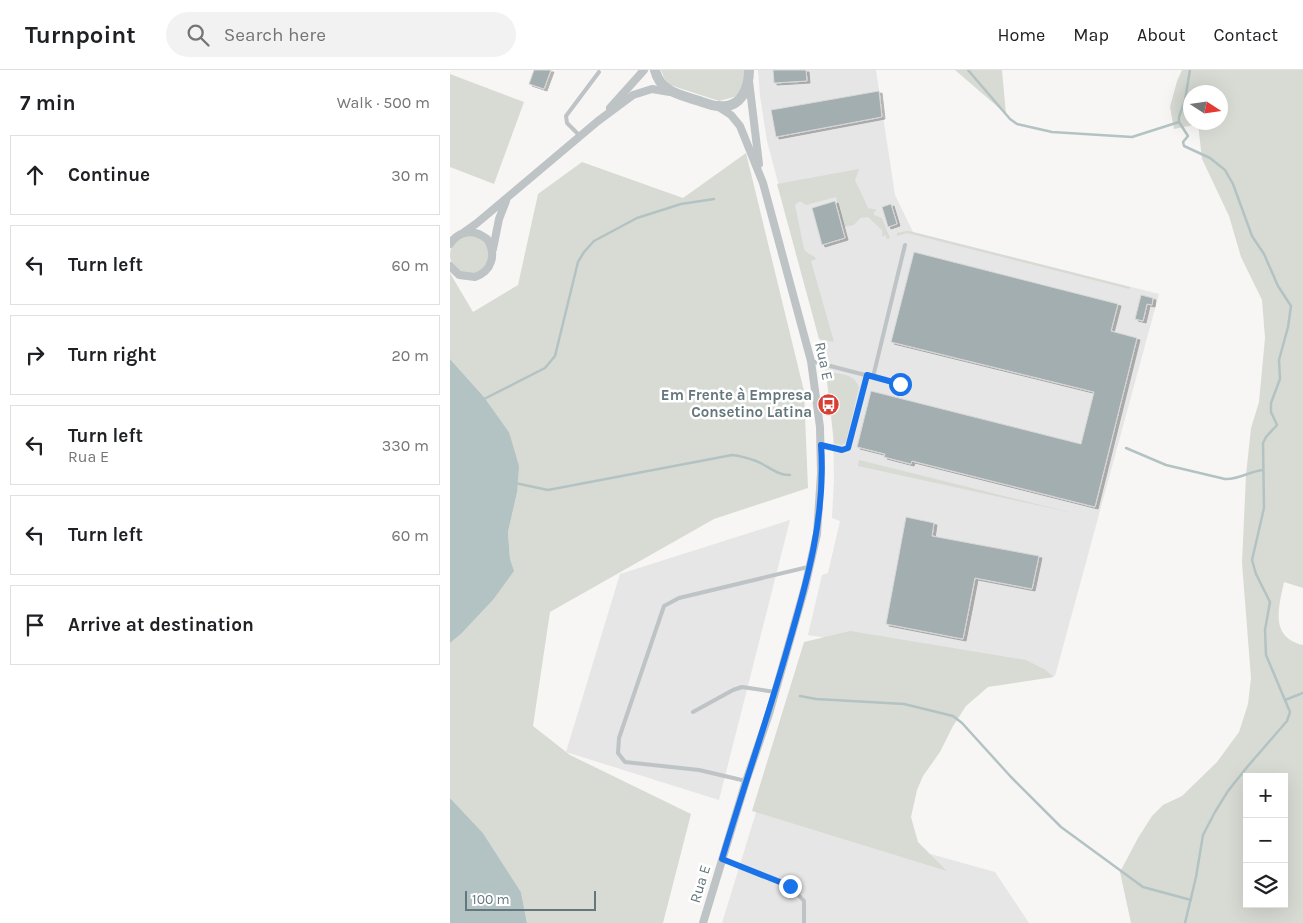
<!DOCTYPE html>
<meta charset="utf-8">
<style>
:root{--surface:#fff;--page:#f2f2f2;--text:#202124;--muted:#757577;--line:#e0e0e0}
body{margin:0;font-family:Karla,sans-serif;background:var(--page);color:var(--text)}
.controls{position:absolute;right:15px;bottom:15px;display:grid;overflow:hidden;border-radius:0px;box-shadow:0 5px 20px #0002}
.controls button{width:45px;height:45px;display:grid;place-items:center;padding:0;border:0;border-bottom:1px solid var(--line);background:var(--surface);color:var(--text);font:25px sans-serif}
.compass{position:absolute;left:733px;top:15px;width:45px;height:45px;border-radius:50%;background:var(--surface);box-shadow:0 5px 20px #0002;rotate:102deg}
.scale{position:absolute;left:15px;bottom:12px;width:131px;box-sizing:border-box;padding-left:5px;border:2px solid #64777d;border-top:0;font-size:14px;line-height:18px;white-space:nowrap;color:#64777d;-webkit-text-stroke:4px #fff;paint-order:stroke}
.stop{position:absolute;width:15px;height:15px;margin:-11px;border:4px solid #1a73e8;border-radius:50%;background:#fff}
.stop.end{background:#1a73e8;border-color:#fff;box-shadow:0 1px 5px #0008}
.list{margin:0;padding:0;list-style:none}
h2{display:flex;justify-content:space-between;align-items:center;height:65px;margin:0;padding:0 20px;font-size:21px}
h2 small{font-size:16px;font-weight:400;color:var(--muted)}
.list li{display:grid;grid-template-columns:32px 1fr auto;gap:15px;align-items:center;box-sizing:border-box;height:80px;margin:0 10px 10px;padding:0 10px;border:1px solid var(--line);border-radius:0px}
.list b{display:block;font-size:19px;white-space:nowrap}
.list p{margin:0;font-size:16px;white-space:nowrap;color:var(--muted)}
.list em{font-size:16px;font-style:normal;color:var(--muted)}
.icon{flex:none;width:28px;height:28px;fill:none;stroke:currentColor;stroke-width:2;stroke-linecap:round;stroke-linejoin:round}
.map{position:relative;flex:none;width:853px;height:853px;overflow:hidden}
header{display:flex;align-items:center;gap:30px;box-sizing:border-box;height:70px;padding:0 25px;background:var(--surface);border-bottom:1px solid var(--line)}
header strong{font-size:24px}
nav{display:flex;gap:28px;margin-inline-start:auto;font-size:18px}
.search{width:350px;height:45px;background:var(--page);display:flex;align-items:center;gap:12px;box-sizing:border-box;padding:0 18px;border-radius:28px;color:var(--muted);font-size:19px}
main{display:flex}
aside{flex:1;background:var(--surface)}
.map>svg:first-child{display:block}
</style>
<header>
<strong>Turnpoint</strong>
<div class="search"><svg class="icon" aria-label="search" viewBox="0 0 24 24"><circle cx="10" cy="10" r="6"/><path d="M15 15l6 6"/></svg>Search here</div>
<nav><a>Home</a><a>Map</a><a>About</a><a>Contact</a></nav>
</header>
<main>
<aside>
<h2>7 min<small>Walk · 500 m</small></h2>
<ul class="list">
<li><svg class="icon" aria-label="ahead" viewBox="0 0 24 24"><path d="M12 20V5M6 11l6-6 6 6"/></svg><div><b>Continue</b></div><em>30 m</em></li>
<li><svg class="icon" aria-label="left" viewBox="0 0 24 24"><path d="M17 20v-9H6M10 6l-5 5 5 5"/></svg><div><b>Turn left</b></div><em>60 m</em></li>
<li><svg class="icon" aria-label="right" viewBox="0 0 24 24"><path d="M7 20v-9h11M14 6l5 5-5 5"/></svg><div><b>Turn right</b></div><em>20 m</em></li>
<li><svg class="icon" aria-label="left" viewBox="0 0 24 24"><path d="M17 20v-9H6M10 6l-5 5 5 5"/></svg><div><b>Turn left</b><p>Rua E</p></div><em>330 m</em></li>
<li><svg class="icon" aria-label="left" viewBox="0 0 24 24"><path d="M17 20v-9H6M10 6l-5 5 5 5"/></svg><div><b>Turn left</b></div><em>60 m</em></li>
<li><svg class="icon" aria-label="arrive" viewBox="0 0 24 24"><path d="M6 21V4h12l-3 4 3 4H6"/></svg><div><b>Arrive at destination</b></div></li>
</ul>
</aside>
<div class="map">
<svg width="853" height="853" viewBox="0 0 853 853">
<defs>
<filter id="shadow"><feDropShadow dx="3" dy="2" stdDeviation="0" flood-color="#0004"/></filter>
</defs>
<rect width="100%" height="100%" fill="#f7f6f4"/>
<g fill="#e5e6e5">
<polygon points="308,0 426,0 445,125 463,162 709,224 605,606 358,565 372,505 378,503 390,451 382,448 384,410 383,352 372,278 317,71 310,26"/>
<polygon points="340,450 269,730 116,682 170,504"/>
<polygon points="308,736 545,802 579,853 272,853"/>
</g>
<g fill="#d8dbd3" fill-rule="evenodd">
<polygon points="211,0 294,0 295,9 292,20 284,27 269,31 220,15 214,8"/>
<polygon points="505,0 552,0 556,44"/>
<path d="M732,0H853V518L834,512C829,537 819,567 853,575V853H681L670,802L688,768L702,746L713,735L732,726L767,692L789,662L798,634L801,608L792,493L796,405L801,358L809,332L815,268L812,230L791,187L779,146L752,89L748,54L724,59L720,37L727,11ZM741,22H771V52H741ZM797,707H834V834H797Z"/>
<polygon points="0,4 74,32 44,114 0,97"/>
<polygon points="296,83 354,321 358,418 264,449 100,542 83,656 120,685 241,744 213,853 77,853 71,822 33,763 0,728 0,573 11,564 43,530 52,516 60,489 58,462 67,423 59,362 34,327 0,289 0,203 23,242 68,215 88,124 132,92 233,128"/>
<path d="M409,99L405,110L418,138L427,140L424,142V145L432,148L440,168L437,169L435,165L432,167V160L418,147L410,148L404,155L394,157L386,127L356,135L350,131L345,135L354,179C357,185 364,184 366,189L361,191L384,272L369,269L327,114Z"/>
<polygon points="457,161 459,161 680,217 679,219 457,163 447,166 447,163"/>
<circle cx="20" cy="185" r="20"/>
<path d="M376,302C389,304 404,303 409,317L396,372L392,375L384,373Z"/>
<polygon points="409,390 623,443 408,396"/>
<polygon points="400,561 576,590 594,599 604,607 538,617 516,636 503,656 490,682 473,706 467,720 461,747 468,772 497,801 302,741 354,572"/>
</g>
<g fill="#b3c3c4">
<polygon points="0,289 34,327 59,362 69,396 67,423 58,462 60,489 64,501 43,530 11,564 0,573"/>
<polygon points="0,728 33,763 71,822 77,853 0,853"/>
</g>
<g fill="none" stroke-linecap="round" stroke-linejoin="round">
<g stroke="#b3c3c4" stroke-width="2.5">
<polyline points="518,0 560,49 567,54 602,62 682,67 729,52"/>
<polyline points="34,329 95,298 105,286 128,192 134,182 144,171 187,148 231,134 264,129"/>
<path d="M676,378L716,395L775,409C788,410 800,401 813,400"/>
<path d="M65,413L98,420L282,385C291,386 298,388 306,391C317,395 328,406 340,405"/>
<polyline points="350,626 366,629 454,634 503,646 512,653 561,707 611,757 693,817 741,830"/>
<polyline points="835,630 853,623"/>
<polyline points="735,853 746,807 753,765 765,742 778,721 798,696 837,651 840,642 816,585 815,560 820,532 806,504 802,490 814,438 813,373 816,367 827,355 821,342 821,333 830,309 829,290 838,257 841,236 828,216 814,184 802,166 783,114 775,100 760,88 734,76 733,72 738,66 729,52 729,47 735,30 740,0"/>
</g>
</g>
<g fill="#a3aeb1" stroke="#d8d8d7" filter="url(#shadow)">
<polygon points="84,0 101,0 94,19 79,14"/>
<polygon points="323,0 356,0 357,11 324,13"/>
<polygon points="429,21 432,47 326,67 321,40"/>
<polygon points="385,131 395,168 372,175 362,138"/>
<polygon points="441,134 447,154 438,157 432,137"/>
<polygon points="464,182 668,234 661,261 687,268 645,437 462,391 461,394 434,387 435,384 407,377 421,321 631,374 644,322 441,272"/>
<polygon points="691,225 703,228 702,235 697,234 693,251 685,249"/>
<polygon points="456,447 484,453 482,466 589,486 582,519 525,508 513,569 436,554"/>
</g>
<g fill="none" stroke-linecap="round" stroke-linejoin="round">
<g stroke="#bec3c5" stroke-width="4">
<polyline points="130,66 117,53 116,46 149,2"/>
<polyline points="361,291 450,314"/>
<polyline points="423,307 455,175"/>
<polyline points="371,375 392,380 398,378 417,305"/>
<polyline points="243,642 283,620 292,617 325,622"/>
<polyline points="296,711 249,700 175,692 168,683 169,668 214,536 229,528 358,497"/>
<polyline points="272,789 340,816 354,831 354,853"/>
</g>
<g stroke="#bec3c5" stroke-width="8">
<polyline points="299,11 309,94"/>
<polyline points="160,38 194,0"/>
<polyline points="13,163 27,153 148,51 183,25 202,19 220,22"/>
<path d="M0,174C9,160 24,159 37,169C47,184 42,201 25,207L9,205L0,196"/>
<polyline points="43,179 49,149 56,131"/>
<polyline points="253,853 296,711 319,644 355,517 367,464 371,403 370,357 361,291 313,113 290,56 281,45 267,36"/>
</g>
<path stroke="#bec3c5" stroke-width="10" d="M205,0C210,21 228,24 246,30C253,32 261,36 269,36C291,39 299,18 299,0"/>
</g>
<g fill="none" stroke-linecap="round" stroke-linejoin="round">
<path stroke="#1a73e8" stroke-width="6" d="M340,816L272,789C293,719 317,650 337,580C357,512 376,446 371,375L392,380L398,378L417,305L450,314"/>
</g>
<defs>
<symbol id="bus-disc" viewBox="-11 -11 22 22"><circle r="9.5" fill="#d73e34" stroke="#fff"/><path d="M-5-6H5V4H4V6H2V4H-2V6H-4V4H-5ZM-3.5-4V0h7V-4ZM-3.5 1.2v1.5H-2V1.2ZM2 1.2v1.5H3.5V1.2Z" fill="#fff"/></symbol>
</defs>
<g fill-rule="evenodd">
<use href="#bus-disc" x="366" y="322" width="25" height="25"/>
</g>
<g text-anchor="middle" stroke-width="5" stroke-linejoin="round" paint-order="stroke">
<g font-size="15" fill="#64777d" stroke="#fff">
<text transform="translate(374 291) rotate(78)" y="5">Rua E</text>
<text transform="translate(250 814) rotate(-73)" y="5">Rua E</text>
</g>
<g font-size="15" font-weight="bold" fill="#64777d" stroke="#fff" text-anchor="end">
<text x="362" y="330">Em Frente à Empresa<tspan x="362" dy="17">Consetino Latina</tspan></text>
</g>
</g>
</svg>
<div class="controls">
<button>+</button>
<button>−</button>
<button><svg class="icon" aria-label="layers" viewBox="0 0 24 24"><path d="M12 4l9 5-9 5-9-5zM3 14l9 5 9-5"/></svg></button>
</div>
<svg class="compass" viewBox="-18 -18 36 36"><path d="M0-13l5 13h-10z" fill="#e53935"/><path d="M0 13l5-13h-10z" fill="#757577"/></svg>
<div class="scale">100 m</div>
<div class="stop" style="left:450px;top:314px"></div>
<div class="stop end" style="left:340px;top:816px"></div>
</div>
</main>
